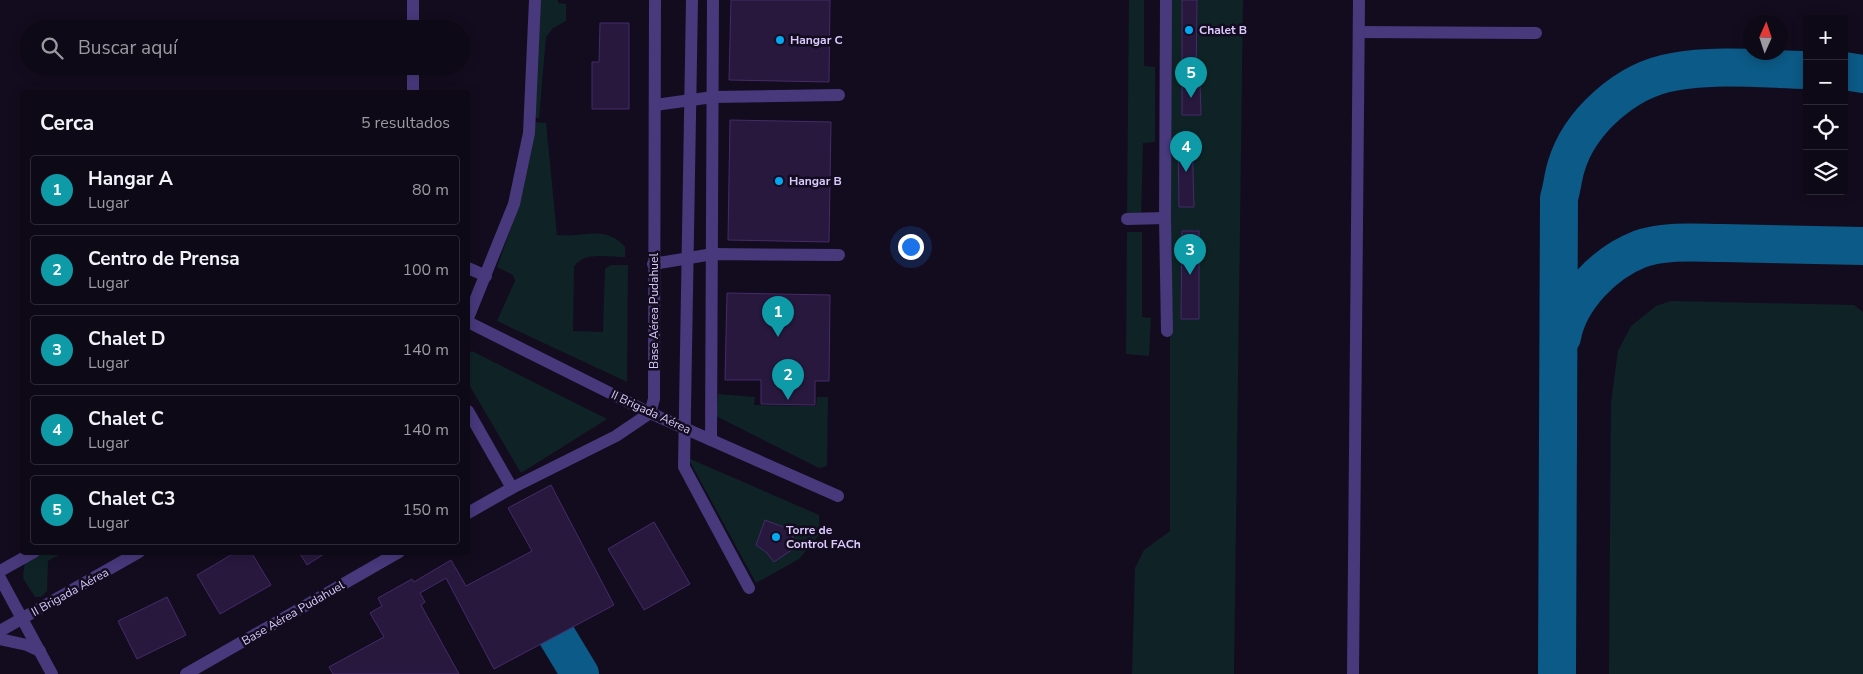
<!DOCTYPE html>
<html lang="es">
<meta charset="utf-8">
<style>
:root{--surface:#0e0916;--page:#17121f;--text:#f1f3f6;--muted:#9b9aa1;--line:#2e2a35;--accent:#d93025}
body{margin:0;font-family:"Nunito Sans",sans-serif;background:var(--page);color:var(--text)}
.controls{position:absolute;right:15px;top:15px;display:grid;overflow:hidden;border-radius:5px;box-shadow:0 2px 12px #0003}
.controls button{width:45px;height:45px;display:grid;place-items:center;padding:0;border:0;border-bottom:1px solid var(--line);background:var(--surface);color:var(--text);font:25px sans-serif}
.compass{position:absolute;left:1743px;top:15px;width:45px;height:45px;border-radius:50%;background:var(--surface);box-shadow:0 2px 12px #0003;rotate:3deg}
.you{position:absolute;left:910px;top:246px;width:18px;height:18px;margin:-12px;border:4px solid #fff;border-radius:50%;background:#1a73e8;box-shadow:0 0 0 8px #1a73e833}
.badge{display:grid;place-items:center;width:32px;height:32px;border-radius:50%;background:var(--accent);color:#fff;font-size:16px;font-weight:700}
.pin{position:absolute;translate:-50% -41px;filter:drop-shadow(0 1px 2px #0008)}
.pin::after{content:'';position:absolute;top:26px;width:18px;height:15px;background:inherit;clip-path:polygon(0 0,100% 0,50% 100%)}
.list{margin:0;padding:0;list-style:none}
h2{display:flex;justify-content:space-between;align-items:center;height:65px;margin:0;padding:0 20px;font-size:21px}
h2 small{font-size:16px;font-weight:400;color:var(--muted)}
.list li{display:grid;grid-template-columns:32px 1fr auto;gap:15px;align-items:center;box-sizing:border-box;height:70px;margin:0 10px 10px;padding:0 10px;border:1px solid var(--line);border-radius:5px}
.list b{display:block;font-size:19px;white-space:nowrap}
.list p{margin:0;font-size:16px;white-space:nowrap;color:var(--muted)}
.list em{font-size:16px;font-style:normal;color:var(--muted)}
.icon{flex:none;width:28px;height:28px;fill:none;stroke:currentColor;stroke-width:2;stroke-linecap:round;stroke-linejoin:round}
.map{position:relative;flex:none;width:1863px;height:674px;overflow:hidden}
.search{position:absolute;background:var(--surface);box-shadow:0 2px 12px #0003;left:20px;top:20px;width:450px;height:55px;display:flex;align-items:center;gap:12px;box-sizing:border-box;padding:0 18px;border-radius:28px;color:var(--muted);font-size:19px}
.panel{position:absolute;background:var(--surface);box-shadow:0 2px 12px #0003;left:20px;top:90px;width:450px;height:465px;border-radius:5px}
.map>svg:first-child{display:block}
</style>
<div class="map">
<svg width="1863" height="674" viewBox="0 0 1863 674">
<rect width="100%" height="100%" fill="#130c1e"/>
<g fill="#0f2327">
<polygon points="535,0 558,0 558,3 566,4 566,21 553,28 546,37 539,118 530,117"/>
<polygon points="1129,0 1144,0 1144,66 1155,67 1155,142 1143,143 1141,219 1127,219"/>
<polygon points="1170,0 1243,0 1234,674 1132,674 1135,568 1144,550 1170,531"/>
<path d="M534,122L546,123L557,235C583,238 605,224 625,247V257C609,257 582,251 574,267L573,331L603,332L605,269L611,265H628L627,382L497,321L515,281L513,275L497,267L518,209Z"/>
<polygon points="1127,232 1142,232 1142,317 1151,318 1149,356 1126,354"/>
<polygon points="1671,301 1854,305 1863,312 1863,674 1609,674 1611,403 1618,351 1631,326 1656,306"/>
<polygon points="472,351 607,419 521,473 468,383 468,354"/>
<polygon points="718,394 755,397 754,405 816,406 817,397 828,397 827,466 819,468 716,416"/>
<polygon points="688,458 819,515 820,534 799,559 756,583"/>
<polygon points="35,553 62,553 48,561 47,591 41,597 35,597 23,578 25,558"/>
</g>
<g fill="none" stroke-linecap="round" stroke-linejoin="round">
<g stroke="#0c5a87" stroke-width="38">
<polyline points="1844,71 1863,74"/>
<path d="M1562,337C1569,299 1604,263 1640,249C1665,240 1696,243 1723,243C1769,244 1816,245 1863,246"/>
<polyline points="557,636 580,674"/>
<path d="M1557,674L1559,198C1562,188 1563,177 1566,167C1579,122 1626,80 1673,72C1716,64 1763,69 1807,70"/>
</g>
</g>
<g fill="#28183e" stroke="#442b6a">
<polygon points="731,0 830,0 829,82 729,80"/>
<polygon points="1182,0 1197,0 1196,80 1200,80 1201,115 1182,115"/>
<polygon points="600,23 629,23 629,109 592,109 592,62 599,62"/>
<polygon points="730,120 831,122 829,242 728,240"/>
<polygon points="1178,137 1192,137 1194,207 1179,207"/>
<polygon points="1182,231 1199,231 1199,319 1181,319"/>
<polygon points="727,293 830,295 829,381 815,381 815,405 761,404 761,380 725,380"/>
<polygon points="551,485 614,605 494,669 446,578 420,593 425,602 421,605 459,674 333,674 329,667 384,637 370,613 382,606 378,598 412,579 414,582 451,560 466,586 532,551 508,508"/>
<polygon points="765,520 791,530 796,547 774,562 767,553 756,545"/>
<polygon points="654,522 690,584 644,610 608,549"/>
<polygon points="236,552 251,552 271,585 220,614 197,575"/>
<polygon points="299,552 327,552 307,565"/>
<polygon points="167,597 186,635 137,659 118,621"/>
</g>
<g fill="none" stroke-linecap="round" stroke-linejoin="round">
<g stroke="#48387c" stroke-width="12">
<polyline points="692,0 684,467 749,588"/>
<polyline points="1166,0 1165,218 1167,331"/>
<polyline points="413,29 413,0"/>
<polyline points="1359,32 1536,33"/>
<polyline points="413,92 413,66"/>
<polyline points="655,105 713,97 839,95"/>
<polyline points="1127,219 1165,218"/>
<polyline points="653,264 713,254 839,255"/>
<polyline points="468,268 486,276"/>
<polyline points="468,318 514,204 529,133 535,0"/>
<polyline points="468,322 650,413 838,496"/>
<polyline points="468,411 512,488"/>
<polyline points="711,440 713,0"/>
<polyline points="468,513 512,488 616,436 650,413 654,399 655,0"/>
<polyline points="0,571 34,552"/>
<polyline points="0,578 52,674"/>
<polyline points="0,631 139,552"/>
<polyline points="0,639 27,645 40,651"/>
<polyline points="186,674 399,552"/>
<polyline points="1353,674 1359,0"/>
</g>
</g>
<g fill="#04a8f0" stroke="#130c1e" stroke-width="2">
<circle cx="1189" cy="30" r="5"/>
<circle cx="780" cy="40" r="5"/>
<circle cx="779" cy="181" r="5"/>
<circle cx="776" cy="537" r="5"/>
</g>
<g text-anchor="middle" stroke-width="5" stroke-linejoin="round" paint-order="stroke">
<g font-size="12" font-weight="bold" fill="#dac9fe" stroke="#130c1e" text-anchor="start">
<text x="1199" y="34">Chalet B</text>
<text x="790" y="44">Hangar C</text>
<text x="789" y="185">Hangar B</text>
<text x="786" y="534">Torre de<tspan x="786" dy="14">Control FACh</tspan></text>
</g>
<g font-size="12" fill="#dac9fe" stroke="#130c1e">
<text transform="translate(654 311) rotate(-90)" y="4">Base Aérea Pudahuel</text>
<text transform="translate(651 412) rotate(25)" y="4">II Brigada Aérea</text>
<text transform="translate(70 592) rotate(-29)" y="4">II Brigada Aérea</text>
<text transform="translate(293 613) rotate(-30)" y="4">Base Aérea Pudahuel</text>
</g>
</g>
</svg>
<div class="controls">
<button>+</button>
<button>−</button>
<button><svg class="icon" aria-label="locate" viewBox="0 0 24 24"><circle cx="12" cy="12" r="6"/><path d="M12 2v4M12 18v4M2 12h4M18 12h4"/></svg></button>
<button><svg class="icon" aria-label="layers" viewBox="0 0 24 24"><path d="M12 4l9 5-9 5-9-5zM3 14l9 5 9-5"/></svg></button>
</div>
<svg class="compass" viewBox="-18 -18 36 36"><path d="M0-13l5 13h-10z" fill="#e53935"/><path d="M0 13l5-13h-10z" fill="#9b9aa1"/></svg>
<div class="you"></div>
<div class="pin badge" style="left:778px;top:337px;background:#0f9aa8">1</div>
<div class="pin badge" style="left:788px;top:400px;background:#0f9aa8">2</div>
<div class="pin badge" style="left:1190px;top:275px;background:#0f9aa8">3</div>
<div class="pin badge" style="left:1186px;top:172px;background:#0f9aa8">4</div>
<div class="pin badge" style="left:1191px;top:98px;background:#0f9aa8">5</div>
<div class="search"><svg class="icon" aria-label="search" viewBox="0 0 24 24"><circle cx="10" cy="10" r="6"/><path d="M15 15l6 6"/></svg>Buscar aquí</div>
<section class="panel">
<h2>Cerca<small>5 resultados</small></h2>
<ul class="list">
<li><span class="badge" style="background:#0f9aa8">1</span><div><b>Hangar A</b><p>Lugar</p></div><em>80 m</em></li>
<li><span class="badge" style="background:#0f9aa8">2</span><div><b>Centro de Prensa</b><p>Lugar</p></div><em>100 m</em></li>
<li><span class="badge" style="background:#0f9aa8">3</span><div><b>Chalet D</b><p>Lugar</p></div><em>140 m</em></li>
<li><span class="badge" style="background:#0f9aa8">4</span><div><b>Chalet C</b><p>Lugar</p></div><em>140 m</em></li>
<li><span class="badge" style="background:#0f9aa8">5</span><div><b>Chalet C3</b><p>Lugar</p></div><em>150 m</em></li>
</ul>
</section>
</div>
